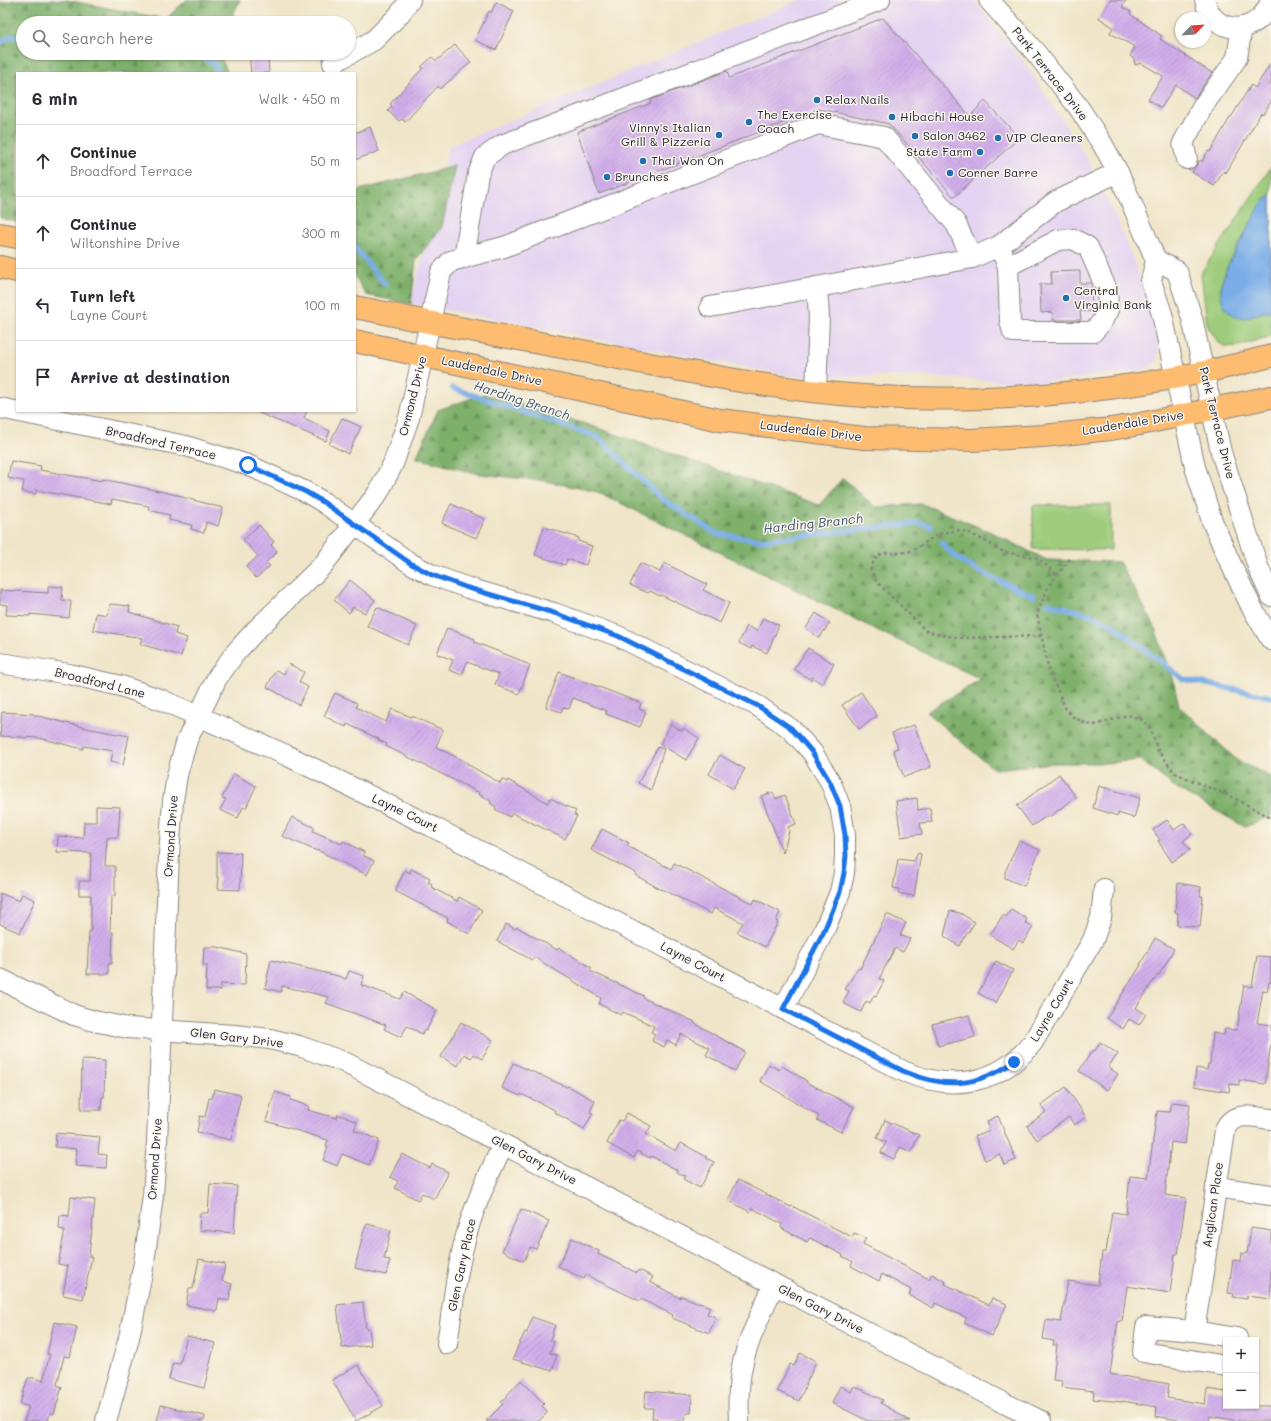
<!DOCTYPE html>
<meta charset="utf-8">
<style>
:root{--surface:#fff;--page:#f7f7f7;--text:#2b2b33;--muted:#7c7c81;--line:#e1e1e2}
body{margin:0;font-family:Mali,sans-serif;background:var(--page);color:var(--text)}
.controls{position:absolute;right:12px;bottom:12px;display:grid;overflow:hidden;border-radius:0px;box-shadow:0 1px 3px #0004}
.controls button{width:36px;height:36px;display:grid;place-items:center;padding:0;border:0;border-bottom:1px solid var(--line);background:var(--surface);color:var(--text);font:20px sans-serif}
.compass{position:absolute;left:1175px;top:12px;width:36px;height:36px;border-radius:50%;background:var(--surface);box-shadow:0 1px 3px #0004;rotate:65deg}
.stop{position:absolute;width:12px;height:12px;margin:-9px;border:3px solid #1a73e8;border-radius:50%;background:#fff}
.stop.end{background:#1a73e8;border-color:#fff;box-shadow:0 1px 4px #0008}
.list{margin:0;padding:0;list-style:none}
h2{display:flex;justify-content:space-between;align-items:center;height:52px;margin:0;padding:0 16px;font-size:17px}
h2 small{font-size:13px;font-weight:400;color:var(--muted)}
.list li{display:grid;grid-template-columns:26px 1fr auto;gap:12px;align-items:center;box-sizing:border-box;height:72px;padding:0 16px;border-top:1px solid var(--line)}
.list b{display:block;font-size:15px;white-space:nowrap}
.list p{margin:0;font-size:13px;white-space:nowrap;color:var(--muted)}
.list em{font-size:13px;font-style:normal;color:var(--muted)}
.icon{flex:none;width:22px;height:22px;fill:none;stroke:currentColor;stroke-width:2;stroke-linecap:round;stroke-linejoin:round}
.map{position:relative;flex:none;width:1271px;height:1421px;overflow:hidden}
.search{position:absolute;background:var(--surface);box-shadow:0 1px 3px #0004;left:16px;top:16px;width:340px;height:44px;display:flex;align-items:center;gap:10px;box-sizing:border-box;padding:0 14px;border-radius:22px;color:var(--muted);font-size:15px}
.panel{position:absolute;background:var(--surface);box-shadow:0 1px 3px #0004;left:16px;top:72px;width:340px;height:340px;border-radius:0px}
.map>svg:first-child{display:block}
</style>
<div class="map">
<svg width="1271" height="1421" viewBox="0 0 1271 1421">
<defs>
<pattern id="forest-firs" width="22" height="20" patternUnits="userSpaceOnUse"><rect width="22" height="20" fill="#7eb06b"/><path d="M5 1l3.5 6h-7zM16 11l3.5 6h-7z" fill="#678f59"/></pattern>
<pattern id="building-hatch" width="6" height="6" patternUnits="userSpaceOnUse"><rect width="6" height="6" fill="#d1aeeb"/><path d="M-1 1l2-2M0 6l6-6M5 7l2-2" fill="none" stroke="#b395ca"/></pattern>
</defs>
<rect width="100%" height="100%" fill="#fbf7ec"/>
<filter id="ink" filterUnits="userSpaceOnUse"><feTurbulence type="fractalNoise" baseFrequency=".025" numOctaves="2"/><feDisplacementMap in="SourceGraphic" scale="8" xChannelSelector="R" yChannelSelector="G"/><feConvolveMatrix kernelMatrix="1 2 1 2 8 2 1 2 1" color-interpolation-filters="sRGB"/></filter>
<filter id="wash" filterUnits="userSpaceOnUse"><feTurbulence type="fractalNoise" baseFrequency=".012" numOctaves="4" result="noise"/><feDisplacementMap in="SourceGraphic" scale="16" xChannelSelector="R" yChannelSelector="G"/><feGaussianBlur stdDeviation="0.9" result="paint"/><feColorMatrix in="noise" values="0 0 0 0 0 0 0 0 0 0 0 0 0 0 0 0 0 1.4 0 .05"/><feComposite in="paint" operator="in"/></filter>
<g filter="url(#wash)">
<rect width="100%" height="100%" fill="#f0e5c8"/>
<polygon fill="#e4d3f2" points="800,0 974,0 1023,61 1085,155 1118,223 1135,264 1159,340 1157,362 1140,371 1035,383 915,376 793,376 411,303 449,146"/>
<g fill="#9ecc7b" stroke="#60775b">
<polygon points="1271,167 1271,336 1238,346 1225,347 1218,342 1207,325 1201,273"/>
<polygon points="1033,505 1111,505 1111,550 1033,549"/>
</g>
<g fill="url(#forest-firs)" stroke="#506953">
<polygon points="16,0 66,0 166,19 186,0 240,0 229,23 23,23 23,53 219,53 228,73 17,73 17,222 0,218 0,3"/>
<polygon points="455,166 442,227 416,260 411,304 366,295 355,277 355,191"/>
<polygon points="484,394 589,425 819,505 843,478 875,507 922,504 991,532 1047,560 1119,562 1154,625 1174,684 1179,706 1238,761 1271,777 1271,816 1245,827 1176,788 1140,760 1109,763 1056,763 994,769 926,712 981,679 891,637 598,492 545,481 479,474 416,458 438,410"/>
</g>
<g fill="#7aade7" stroke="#4e6891">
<polygon points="1271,194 1271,310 1244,318 1233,315 1224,308 1221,296 1221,284 1228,265 1260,206"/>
<polygon points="1271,448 1271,483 1268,454"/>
</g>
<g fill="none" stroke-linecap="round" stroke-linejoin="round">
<g stroke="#7aade7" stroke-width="5.5">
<polyline points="0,43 11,36 23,38"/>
<polyline points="195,53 216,65 216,73"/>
<polyline points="355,248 385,284"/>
<polyline points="452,388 598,437 661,498 717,534 761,540 919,523 930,526 931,527"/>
<path d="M942,543C959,567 1008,584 1034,596"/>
<polyline points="1048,603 1088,614 1112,624 1183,679 1271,697"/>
</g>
</g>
<g id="blocks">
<g fill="url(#building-hatch)">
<polygon points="1110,0 1126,0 1122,7 1131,12 1130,14 1162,36 1160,39 1212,73 1195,98 1176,85 1161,108 1148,99 1163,76 1141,63 1135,65 1134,59 1130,56 1135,47 1110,33 1113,27 1099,18"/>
<polygon points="496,2 514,11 496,50 475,40 489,11 491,13"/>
<polygon points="883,18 970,116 985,101 1019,138 954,197 889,124 819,109 599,194 577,132 651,103 650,100 727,71 729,78"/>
<polygon points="455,45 471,62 440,89 438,86 405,122 402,119 399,121 388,111 392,106 390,104 423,68 421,67 432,57 436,61"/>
<polygon points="249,53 264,53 265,59 268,58 269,73 251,73"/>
<polygon points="1271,63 1271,102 1263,114 1261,113 1226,173 1224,171 1214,186 1192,172 1200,160 1202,162 1208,151 1210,152 1231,116 1232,116 1251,85 1255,88"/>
<polygon points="370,127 379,151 355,160 355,133"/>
<polygon points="1080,271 1080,283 1091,283 1092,311 1080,311 1081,320 1053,320 1053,312 1041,313 1040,284 1052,284 1051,272"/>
<polygon points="254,411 307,411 304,418 330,431 326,441"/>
<polygon points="342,418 361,427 348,454 329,444"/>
<polygon points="11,461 41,466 40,470 102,481 103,479 182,496 182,497 223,508 218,526 206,522 204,533 191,529 192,525 169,520 170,515 148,510 149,506 112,499 111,504 36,490 36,494 22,492 24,481 8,478"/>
<polygon points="451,504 485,519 476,538 442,523"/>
<polygon points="259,525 274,542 271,545 277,552 266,562 270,566 256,578 246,567 258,556 243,540"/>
<polygon points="544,527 579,538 578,541 592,546 586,565 567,559 565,565 535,555"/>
<polygon points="640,563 660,572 664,563 707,584 703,590 729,603 720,623 661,595 660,596 650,591 648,593 630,585"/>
<polygon points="350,580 375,600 365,613 353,607 349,613 334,600"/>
<polygon points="48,586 63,587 62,600 71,601 69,618 30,614 30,616 6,615 7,605 0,604 0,590 48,593"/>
<polygon points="109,604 130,606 129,612 177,627 175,634 187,638 181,656 140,644 142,638 93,630 96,613 107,615"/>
<polygon points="377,607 417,626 408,645 367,626"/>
<polygon points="816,613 830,623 819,638 806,628"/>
<polygon points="763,618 779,625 767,653 752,646 751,649 739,643 747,626 757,631"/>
<polygon points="447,628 475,639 474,642 520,660 520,661 530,665 519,694 495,685 499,674 467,662 462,675 449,670 453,660 437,654"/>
<polygon points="808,648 834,664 822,684 812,677 811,680 794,669"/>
<polygon points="289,664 304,672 299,682 308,687 299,705 267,687 276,670 284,674"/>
<polygon points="559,672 641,703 639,709 646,712 640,727 606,714 607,711 573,698 569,709 563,707 561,712 546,707"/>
<polygon points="861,692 877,716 859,729 842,705"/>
<polygon points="335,693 357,703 356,707 386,722 392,709 411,717 412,716 443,730 436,747 468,763 467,764 500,783 502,779 507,782 508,780 548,803 550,798 576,811 574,815 577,816 565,839 512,813 510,817 495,809 496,807 490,803 491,801 479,794 480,793 386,746 387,744 378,740 379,739 347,724 346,727 324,716"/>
<polygon points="2,712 34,714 34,715 91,729 129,736 123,765 110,762 112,751 84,746 83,749 39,738 0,736"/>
<polygon points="671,724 682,731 683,728 699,738 686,760 660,744"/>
<polygon points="914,725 931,767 904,777 893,750 898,748 892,733"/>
<polygon points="658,747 664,749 651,790 638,783"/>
<polygon points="720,755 745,769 733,789 709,774"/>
<polygon points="234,774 256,786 246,808 243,807 238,818 220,810 226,799 222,798"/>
<polygon points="1059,774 1076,797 1049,817 1048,815 1032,826 1017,806"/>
<polygon points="1099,786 1140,798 1134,818 1118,813 1118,816 1093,808"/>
<polygon points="773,792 776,799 785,795 796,824 788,827 789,831 783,853 761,796"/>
<polygon points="917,798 918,810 930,808 932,822 920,823 922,834 901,837 896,801"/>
<polygon points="96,806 120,807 118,837 107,837 105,866 115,866 115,896 111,896 110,932 113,932 112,963 109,963 109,974 87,974 89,931 91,931 91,895 79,895 79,881 90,881 91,853 57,852 58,836 83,838 84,822 96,822"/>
<polygon points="292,817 315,828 313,831 342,844 343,841 364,852 363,855 374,861 367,875 317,850 317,851 282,836"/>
<polygon points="1167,820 1174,830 1184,823 1192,834 1183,841 1190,850 1172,862 1158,841 1160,840 1153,830"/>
<polygon points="602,829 629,843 627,846 671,869 674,863 753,904 755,899 780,912 776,921 778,922 765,947 737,932 743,923 714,908 711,914 662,889 662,890 635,875 636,873 591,850"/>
<polygon points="1019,841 1040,850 1024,886 1005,878 1005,872"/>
<polygon points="217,852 241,853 240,890 218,889 219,878 217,878"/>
<polygon points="918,853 921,854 914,896 898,893 900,889 893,888 898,859 914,861"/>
<polygon points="411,869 430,878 428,882 432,884 431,887 457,901 459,897 482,910 469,934 447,921 448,918 395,891 405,870 410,873"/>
<polygon points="1178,883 1201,887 1200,896 1203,896 1200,927 1177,925 1178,913 1175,912"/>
<polygon points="0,893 19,901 22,894 35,900 20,933 0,924"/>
<polygon points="1011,909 1027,919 1025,922 1033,927 1023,943 1019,940 1013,949 990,935 1003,915 1006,917"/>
<polygon points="950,911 960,913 975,922 959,946 944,936"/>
<polygon points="887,914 906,923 900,935 910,939 903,952 895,948 879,979 884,981 876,996 874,995 870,1003 866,1001 861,1012 843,1003 849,991 845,989 858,968 860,969"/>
<polygon points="506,924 515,929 517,927 557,950 559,948 592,968 590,971 644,996 643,998 695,1022 694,1023 745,1052 735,1071 706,1055 710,1048 681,1034 676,1045 667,1040 664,1047 652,1041 655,1034 651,1032 654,1026 623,1012 621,1015 599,1004 601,998 534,957 532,960 497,941"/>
<polygon points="1155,938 1174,949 1159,975 1158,975 1154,980 1136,1008 1146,1014 1139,1025 1129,1019 1123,1029 1107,1018 1141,965 1140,965"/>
<polygon points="204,947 218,947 246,954 245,985 221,984 221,990 206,990 207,965 203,965"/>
<polygon points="1257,956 1271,957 1271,983 1269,982 1267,991 1263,990 1257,1023 1271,1025 1271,1044 1265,1084 1239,1080 1239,1085 1230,1084 1229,1092 1194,1086 1196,1068 1207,1070 1208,1064 1210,1064 1213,1033 1224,1035 1225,1029 1237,1030 1244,985 1252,987"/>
<polygon points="271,960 338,976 346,979 349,971 364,976 361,985 400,999 404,992 437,1010 426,1031 424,1030 422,1034 407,1026 401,1037 384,1029 386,1025 326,1003 329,997 282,986 281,992 265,988"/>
<polygon points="996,961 1013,970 996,1003 978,993"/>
<polygon points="969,1015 975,1037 938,1046 932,1024"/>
<polygon points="461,1022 493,1040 482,1059 473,1054 471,1058 464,1054 458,1066 441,1057"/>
<polygon points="1100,1042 1118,1054 1108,1067 1118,1074 1107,1090 1079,1071 1093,1050 1095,1051"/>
<polygon points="82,1059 105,1060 104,1097 102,1097 101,1110 81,1110"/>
<polygon points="513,1063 567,1087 568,1086 595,1101 590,1112 593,1113 584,1129 554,1112 555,1110 521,1094 520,1096 502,1088"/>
<polygon points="769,1064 779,1070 782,1066 807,1081 806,1082 854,1107 841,1132 817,1120 819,1116 760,1081"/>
<polygon points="1066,1087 1086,1117 1074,1125 1069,1117 1037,1140 1027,1126 1046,1112 1041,1105"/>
<polygon points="214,1089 241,1095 231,1140 197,1132 200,1116 205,1117 209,1098 212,1099"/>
<polygon points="275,1092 291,1097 290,1100 309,1106 308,1110 337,1118 338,1114 357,1122 354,1130 379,1140 369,1165 342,1154 337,1166 323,1160 328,1147 326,1146 328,1140 266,1121"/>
<polygon points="1172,1102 1190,1104 1185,1144 1171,1142 1165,1195 1186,1198 1178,1254 1175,1254 1170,1293 1127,1286 1122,1321 1118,1321 1110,1374 1169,1384 1167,1398 1205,1404 1207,1389 1226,1392 1226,1406 1271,1406 1271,1421 1239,1421 1210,1416 1209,1421 1183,1421 1156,1416 1157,1407 1122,1401 1122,1402 1093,1399 1094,1391 1061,1387 1062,1381 1053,1380 1057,1345 1053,1345 1054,1341 1043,1339 1046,1320 1061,1322 1068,1281 1098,1285 1102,1252 1106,1252 1112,1212 1126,1214 1130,1176 1148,1178 1157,1111 1170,1112"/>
<polygon points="627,1113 651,1126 646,1134 676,1151 681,1143 707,1157 706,1158 714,1162 700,1188 683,1179 685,1176 677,1172 677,1170 651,1156 650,1158 637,1151 634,1158 607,1143 619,1120 622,1121"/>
<polygon points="998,1116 1016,1160 1004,1165 1000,1154 985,1160 975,1136 990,1130 987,1121"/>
<polygon points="885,1120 919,1135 911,1152 900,1147 894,1159 881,1153 886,1142 877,1138"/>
<polygon points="56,1133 100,1137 98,1154 107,1155 106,1168 75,1166 77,1149 55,1147"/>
<polygon points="402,1154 430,1168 432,1164 448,1172 434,1199 422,1193 418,1200 395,1188 398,1181 390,1177"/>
<polygon points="738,1180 791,1207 792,1206 852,1237 854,1233 866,1238 863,1244 929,1279 932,1274 946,1282 945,1284 989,1305 992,1298 1007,1304 992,1336 964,1323 967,1318 935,1303 933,1308 909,1295 911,1290 882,1274 879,1281 851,1266 853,1262 842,1256 843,1255 810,1238 807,1242 781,1228 782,1224 752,1208 750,1212 728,1200"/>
<polygon points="210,1184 237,1186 234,1233 199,1230 200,1213 208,1213"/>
<polygon points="71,1197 95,1200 89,1256 92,1257 83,1299 63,1295 68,1266 58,1264 65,1230 59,1229 60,1215 69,1216"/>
<polygon points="521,1209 549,1221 536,1249 530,1247 524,1261 502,1251"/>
<polygon points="367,1224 391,1230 384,1259 390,1260 386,1275 355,1268 364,1230"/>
<polygon points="1251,1228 1271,1231 1271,1299 1247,1296 1247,1299 1233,1297 1234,1294 1228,1293 1233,1260 1241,1261 1242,1253 1247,1254"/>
<polygon points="572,1238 599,1251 598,1254 625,1267 637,1273 639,1270 653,1277 650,1282 680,1298 681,1296 710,1307 707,1314 716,1317 709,1333 672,1318 673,1315 641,1299 640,1301 586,1275 584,1279 558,1266"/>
<polygon points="199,1259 225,1264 222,1281 232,1284 229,1301 219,1298 217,1311 186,1305 189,1288 193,1289"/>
<polygon points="363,1302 366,1329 369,1328 371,1345 342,1348 337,1305"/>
<polygon points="532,1317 555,1325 550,1340 554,1341 550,1353 557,1355 552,1371 513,1359 518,1346 525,1332 527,1333"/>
<polygon points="54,1322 77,1327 70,1357 64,1356 57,1385 62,1387 54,1414 50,1413 48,1421 24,1421 29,1407 20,1404 28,1378 34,1378 43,1381 50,1354 47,1354"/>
<polygon points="187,1336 215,1343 204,1388 169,1379 173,1363 180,1364"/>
<polygon points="800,1353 816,1361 799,1401 777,1391 790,1364 794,1366"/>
<polygon points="358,1365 383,1406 356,1421 332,1380"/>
<polygon points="521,1380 544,1404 542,1406 548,1412 539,1421 486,1421 503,1404 501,1402 508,1396 507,1395"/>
<polygon points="840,1386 851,1392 854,1386 883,1400 881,1403 910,1421 868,1421 832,1403"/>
<polygon points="646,1391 692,1395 691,1413 686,1413 685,1421 657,1421 657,1418 652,1418 653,1408 644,1408"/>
<polygon points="161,1405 205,1416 204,1421 157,1421"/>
</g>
</g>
</g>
<g filter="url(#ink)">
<use href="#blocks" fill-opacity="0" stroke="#898482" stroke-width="1"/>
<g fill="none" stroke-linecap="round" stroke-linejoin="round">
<defs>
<g id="minor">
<polyline points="989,0 1036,53 1079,108 1103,145 1118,172 1156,260 1151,281 1162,314 1195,467 1212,521 1229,560 1252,608 1271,640"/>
<path d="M1205,0C1212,37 1259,37 1271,0"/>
<polyline points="333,63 374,40 399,15 410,0"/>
<polyline points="1187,159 1183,143 1203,106 1237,58 1242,27"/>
<polyline points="999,246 1008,266 1010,321 1013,332 1093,332 1101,323 1108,310 1107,290 1088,247 1073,239 1058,240 1008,266"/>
<polyline points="464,258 478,174 485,157 502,145 880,0"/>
<polyline points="1156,260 1177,271 1192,318 1221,452 1258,567 1271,596"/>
<polyline points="710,307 972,258 999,246 1055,202 1118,172"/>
<polyline points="816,392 819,317 817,287"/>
<polyline points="0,408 186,446 248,465 306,492 323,502 410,563 432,575 468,588 554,613 618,636 758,706 791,729 812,752 830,781 840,806 845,835 845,856 844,873 840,892 824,931 783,1009"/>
<path d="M0,663L69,674L121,686L162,700L286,755L431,826L903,1071C952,1092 999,1085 1033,1042L1093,940L1101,918L1104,889"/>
<polyline points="0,979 74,1015 94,1021 128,1028 234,1035 270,1039 299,1046 344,1062 1004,1403 1041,1421"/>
<polyline points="1216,1187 1271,1195"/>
<path d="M1194,1331L1225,1131C1226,1128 1227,1124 1230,1122C1240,1112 1258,1118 1271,1119"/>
<path d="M447,1344C453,1305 457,1264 469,1226C477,1198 491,1171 503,1144"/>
<polyline points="1226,1366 1143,1352 1146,1327 1194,1331 1237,1338 1237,1340"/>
<polyline points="106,1421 129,1338 144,1263 153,1195 157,1142 169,854 173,801 177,775 187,740 217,678 236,652 256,630 323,565 378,493 393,464 409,418 441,272 451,261 504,247 818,124 884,137 956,224 972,258"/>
<path d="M739,1421C738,1402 738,1381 743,1362C749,1336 763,1310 774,1284"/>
</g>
<g id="major">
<polyline points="0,234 17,237"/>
<polyline points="0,267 17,271"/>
<path d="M355,307C381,312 407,318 433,323C484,333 537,342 588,352C680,370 772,390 864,396C905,399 945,399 986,398C1082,395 1178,381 1271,356"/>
<polyline points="355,341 720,420 864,438 972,440 1043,436 1111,429 1140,424 1271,397"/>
</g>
</defs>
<use href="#minor" stroke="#898482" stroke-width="22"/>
<use href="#major" stroke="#898482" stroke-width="24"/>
<g stroke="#898482" stroke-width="2.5" stroke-dasharray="3 3" stroke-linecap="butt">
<polyline points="1070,559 1049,585 1037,614 1049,672 1066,709 1073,717 1087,724 1095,725 1128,715 1141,719 1150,727 1158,751 1175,773 1234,798 1271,818"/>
<polyline points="1041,636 960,638 942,635 926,631 876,581 871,570 873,563 877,556 885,553 900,553 912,551 938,534 960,530 970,533 1004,552 1038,558 1057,575"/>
</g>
<use href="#minor" stroke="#fff" stroke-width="20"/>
<use href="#major" stroke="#fdbc70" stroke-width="22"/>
</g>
</g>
<g fill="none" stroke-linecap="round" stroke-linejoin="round" filter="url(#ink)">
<path stroke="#1a73e8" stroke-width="5" d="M248,465L306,492L323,502L410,563L432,575L468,588L554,613L618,636L758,706L791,728L812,752L830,782L840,806L845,835L846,856L844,873L840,892L824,931L783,1009L903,1071C945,1089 976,1087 1014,1062"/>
</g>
<g fill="#1f6fb2" stroke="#fbf7ec" stroke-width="1.5">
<circle cx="817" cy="100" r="4"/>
<circle cx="892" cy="117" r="4"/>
<circle cx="749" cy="122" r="4"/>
<circle cx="719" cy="135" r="4"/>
<circle cx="915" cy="136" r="4"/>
<circle cx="998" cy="138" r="4"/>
<circle cx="980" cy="152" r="4"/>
<circle cx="643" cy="161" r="4"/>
<circle cx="950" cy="173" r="4"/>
<circle cx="607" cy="177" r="4"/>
<circle cx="1066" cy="298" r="4"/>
</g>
<g text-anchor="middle" stroke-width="3" stroke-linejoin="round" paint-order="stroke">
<g font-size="12" fill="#22223b" stroke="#fbf7ec">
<text transform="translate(1050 74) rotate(52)" y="4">Park Terrace Drive</text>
<text transform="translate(492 371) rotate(12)" y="4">Lauderdale Drive</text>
<text transform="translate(413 396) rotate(-76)" y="4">Ormond Drive</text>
<text transform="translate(1133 423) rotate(-9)" y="4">Lauderdale Drive</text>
<text transform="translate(1217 423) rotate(76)" y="4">Park Terrace Drive</text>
<text transform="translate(811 431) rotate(7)" y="4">Lauderdale Drive</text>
<text transform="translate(161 443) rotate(13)" y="4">Broadford Terrace</text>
<text transform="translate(100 683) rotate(14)" y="4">Broadford Lane</text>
<text transform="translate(405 813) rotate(26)" y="4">Layne Court</text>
<text transform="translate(171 836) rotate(-86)" y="4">Ormond Drive</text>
<text transform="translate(693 962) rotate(28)" y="4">Layne Court</text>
<text transform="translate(1052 1010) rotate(-59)" y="4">Layne Court</text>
<text transform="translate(237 1038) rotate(7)" y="4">Glen Gary Drive</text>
<text transform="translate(155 1159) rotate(-86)" y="4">Ormond Drive</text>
<text transform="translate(534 1160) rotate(27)" y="4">Glen Gary Drive</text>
<text transform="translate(1213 1205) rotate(-82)" y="4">Anglican Place</text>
<text transform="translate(462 1265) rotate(-78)" y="4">Glen Gary Place</text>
<text transform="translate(821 1309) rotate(27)" y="4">Glen Gary Drive</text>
</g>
<g font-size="12" fill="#22223b" stroke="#fbf7ec" text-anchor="start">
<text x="825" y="104">Relax Nails</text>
<text x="757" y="119">The Exercise<tspan x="757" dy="14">Coach</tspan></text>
<text x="900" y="121">Hibachi House</text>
<text x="711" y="132" text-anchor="end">Vinny's Italian<tspan x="711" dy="14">Grill &amp; Pizzeria</tspan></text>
<text x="923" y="140">Salon 3462</text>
<text x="1006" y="142">VIP Cleaners</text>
<text x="972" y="156" text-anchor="end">State Farm</text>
<text x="651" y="165">Thai Won On</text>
<text x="958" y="177">Corner Barre</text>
<text x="615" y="181">Brunches</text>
<text x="1074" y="295">Central<tspan x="1074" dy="14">Virginia Bank</tspan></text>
</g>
<g font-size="13" font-style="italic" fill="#415377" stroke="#fbf7ec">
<text transform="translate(522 400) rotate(18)" y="5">Harding Branch</text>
<text transform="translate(813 523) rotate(-6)" y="5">Harding Branch</text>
</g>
</g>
</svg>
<div class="controls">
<button>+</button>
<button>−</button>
</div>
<svg class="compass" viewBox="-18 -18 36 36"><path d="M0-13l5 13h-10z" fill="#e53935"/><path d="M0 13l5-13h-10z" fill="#7c7c81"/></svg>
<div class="stop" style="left:248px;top:465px"></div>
<div class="stop end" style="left:1014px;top:1062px"></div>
<div class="search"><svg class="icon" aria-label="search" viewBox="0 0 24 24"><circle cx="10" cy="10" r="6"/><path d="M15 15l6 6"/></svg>Search here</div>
<section class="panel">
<h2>6 min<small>Walk · 450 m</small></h2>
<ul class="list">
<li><svg class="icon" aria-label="ahead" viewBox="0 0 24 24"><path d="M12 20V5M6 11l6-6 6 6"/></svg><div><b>Continue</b><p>Broadford Terrace</p></div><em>50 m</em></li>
<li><svg class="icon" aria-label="ahead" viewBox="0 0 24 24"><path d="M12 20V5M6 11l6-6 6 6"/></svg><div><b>Continue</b><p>Wiltonshire Drive</p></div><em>300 m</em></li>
<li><svg class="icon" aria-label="left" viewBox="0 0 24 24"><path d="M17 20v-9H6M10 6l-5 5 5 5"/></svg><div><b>Turn left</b><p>Layne Court</p></div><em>100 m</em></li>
<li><svg class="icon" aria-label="arrive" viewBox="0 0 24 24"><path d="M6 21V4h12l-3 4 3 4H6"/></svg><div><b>Arrive at destination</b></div></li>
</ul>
</section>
</div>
